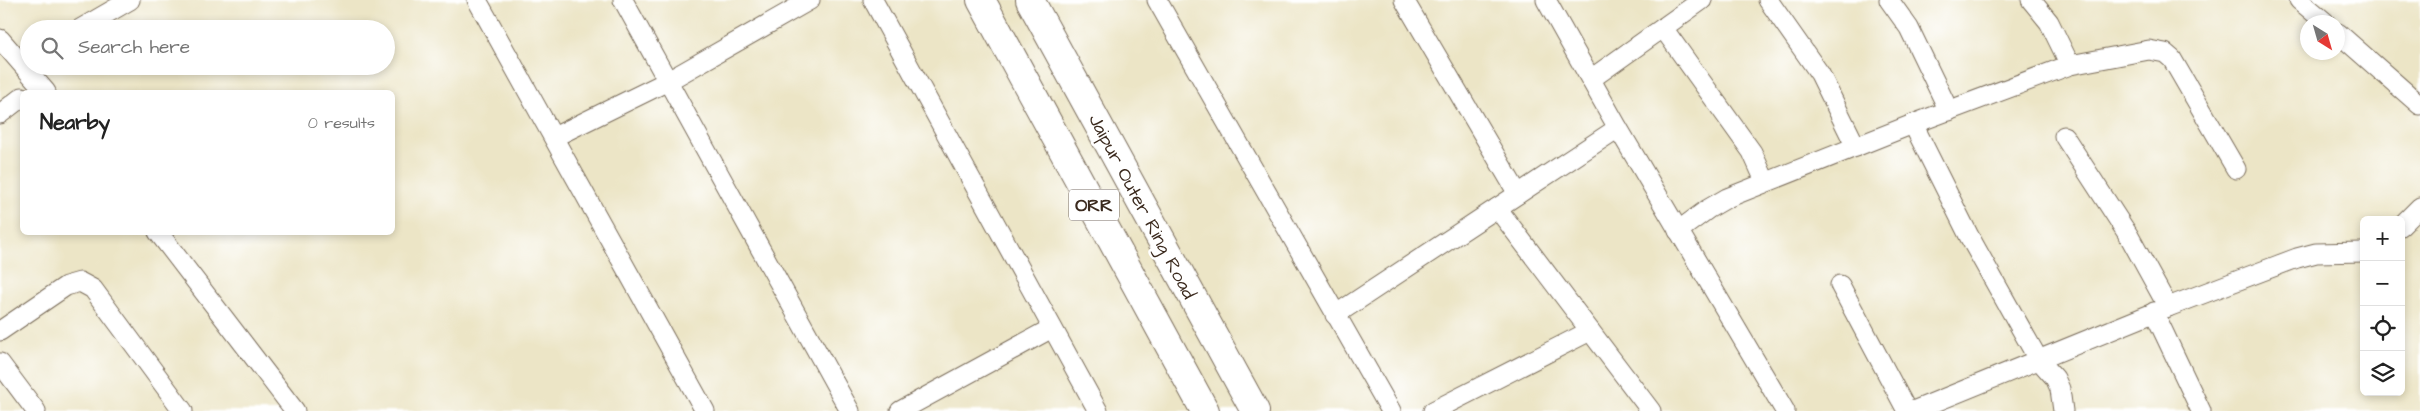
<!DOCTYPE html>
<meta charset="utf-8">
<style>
:root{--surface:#fff;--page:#f2f2f2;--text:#222;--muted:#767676;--line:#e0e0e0}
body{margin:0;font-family:"Architects Daughter",sans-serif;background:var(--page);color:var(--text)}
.controls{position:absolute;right:15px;bottom:15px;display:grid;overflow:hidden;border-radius:8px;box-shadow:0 2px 8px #0003}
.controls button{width:45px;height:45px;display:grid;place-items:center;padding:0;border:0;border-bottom:1px solid var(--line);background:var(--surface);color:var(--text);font:25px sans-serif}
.compass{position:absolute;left:2300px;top:15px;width:45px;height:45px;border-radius:50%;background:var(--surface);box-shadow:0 2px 8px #0003;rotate:143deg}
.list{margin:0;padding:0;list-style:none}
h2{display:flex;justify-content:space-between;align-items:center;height:65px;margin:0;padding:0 20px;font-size:21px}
h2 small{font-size:16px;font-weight:400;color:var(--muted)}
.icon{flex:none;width:28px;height:28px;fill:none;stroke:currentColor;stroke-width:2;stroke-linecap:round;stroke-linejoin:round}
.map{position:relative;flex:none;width:2420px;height:411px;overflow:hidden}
.search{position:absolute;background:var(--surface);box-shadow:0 2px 8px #0003;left:20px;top:20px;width:375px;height:55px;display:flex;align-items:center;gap:12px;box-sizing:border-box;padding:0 18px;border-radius:28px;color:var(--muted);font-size:19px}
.panel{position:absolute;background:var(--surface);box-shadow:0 2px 8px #0003;left:20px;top:90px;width:375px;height:145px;border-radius:8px}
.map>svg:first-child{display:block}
</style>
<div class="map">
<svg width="2420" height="411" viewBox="0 0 2420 411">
<rect width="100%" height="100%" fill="#fff"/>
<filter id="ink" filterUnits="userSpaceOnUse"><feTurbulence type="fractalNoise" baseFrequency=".02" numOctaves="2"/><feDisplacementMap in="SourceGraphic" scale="10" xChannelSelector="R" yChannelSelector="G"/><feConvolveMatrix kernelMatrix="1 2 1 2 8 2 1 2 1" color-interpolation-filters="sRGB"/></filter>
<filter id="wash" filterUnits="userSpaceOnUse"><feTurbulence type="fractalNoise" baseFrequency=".0096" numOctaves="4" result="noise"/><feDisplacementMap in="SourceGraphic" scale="20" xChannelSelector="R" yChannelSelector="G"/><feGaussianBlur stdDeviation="1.12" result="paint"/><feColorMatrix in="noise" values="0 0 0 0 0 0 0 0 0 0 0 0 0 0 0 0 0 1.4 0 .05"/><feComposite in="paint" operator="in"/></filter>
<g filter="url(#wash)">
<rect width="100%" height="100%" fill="#ece5c6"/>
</g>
<g filter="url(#ink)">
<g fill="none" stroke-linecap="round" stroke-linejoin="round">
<defs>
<g id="minor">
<polyline points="477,0 705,411"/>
<polyline points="623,0 850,411"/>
<polyline points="873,0 1098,411"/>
<polyline points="1157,0 1391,411"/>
<polyline points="1404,0 1518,194"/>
<polyline points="1546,0 1618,128 1785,411"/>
<polyline points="1768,0 1820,74 1856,147"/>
<polyline points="1889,0 1909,28 1949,111"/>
<polyline points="2031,0 2049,22 2070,65"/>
<polyline points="2299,0 2325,22"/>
<polyline points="1663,28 1752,152 1765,181"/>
<polyline points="80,29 130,0"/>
<polyline points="2338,33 2420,105"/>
<polyline points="0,39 46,92"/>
<polyline points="1591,79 1702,0"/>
<polyline points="0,114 22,97"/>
<polyline points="1913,124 1969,236 2038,359 2055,378 2060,389 2063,411"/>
<polyline points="2064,136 2129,236 2168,307"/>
<polyline points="554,137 668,81 810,0"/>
<polyline points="1497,208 1651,411"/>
<polyline points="2401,226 2420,207"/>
<polyline points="1678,231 1708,209 1727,198 1913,124 2070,65 2149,50 2165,53 2172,59 2236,169"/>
<polyline points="158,232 295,411"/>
<polyline points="1840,285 1907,411"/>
<polyline points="2154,312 2201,411"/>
<polyline points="1335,315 1618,128"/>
<polyline points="0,331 66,286 80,282 93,289 183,411"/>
<polyline points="0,363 36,411"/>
<polyline points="900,411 1052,328"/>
<polyline points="1433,411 1590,331"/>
<polyline points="1913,411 2168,307 2297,258 2316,253 2364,252"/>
</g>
<g id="highway">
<polyline points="981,0 1205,411"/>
<polyline points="1030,0 1255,411"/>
</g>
</defs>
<use href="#minor" stroke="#796b59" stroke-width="21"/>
<use href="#highway" stroke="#796b59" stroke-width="30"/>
<use href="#minor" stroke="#fff" stroke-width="19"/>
<use href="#highway" stroke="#fff" stroke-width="28"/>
</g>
</g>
<g text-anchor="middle" stroke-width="5" stroke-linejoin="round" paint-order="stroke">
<rect fill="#fff" stroke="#766a62" stroke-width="1" x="1069" y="189.5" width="50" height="31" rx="4"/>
<g font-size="18" font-weight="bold" fill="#3b2a1e">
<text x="1094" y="211">ORR</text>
</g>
<g font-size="19" fill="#3b2a1e" stroke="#fff">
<text transform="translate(1143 206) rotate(62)" y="7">Jaipur Outer Ring Road</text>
</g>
</g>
</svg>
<div class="controls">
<button>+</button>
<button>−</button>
<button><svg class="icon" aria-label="locate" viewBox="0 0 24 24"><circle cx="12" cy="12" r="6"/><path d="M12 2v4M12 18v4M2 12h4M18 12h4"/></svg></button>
<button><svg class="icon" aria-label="layers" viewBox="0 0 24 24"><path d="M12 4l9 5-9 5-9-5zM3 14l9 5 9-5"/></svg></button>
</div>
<svg class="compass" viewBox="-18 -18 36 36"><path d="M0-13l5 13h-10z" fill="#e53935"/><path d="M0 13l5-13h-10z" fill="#767676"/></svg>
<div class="search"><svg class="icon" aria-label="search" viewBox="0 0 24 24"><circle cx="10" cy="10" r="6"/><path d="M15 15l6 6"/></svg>Search here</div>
<section class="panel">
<h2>Nearby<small>0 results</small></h2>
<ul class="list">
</ul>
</section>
</div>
